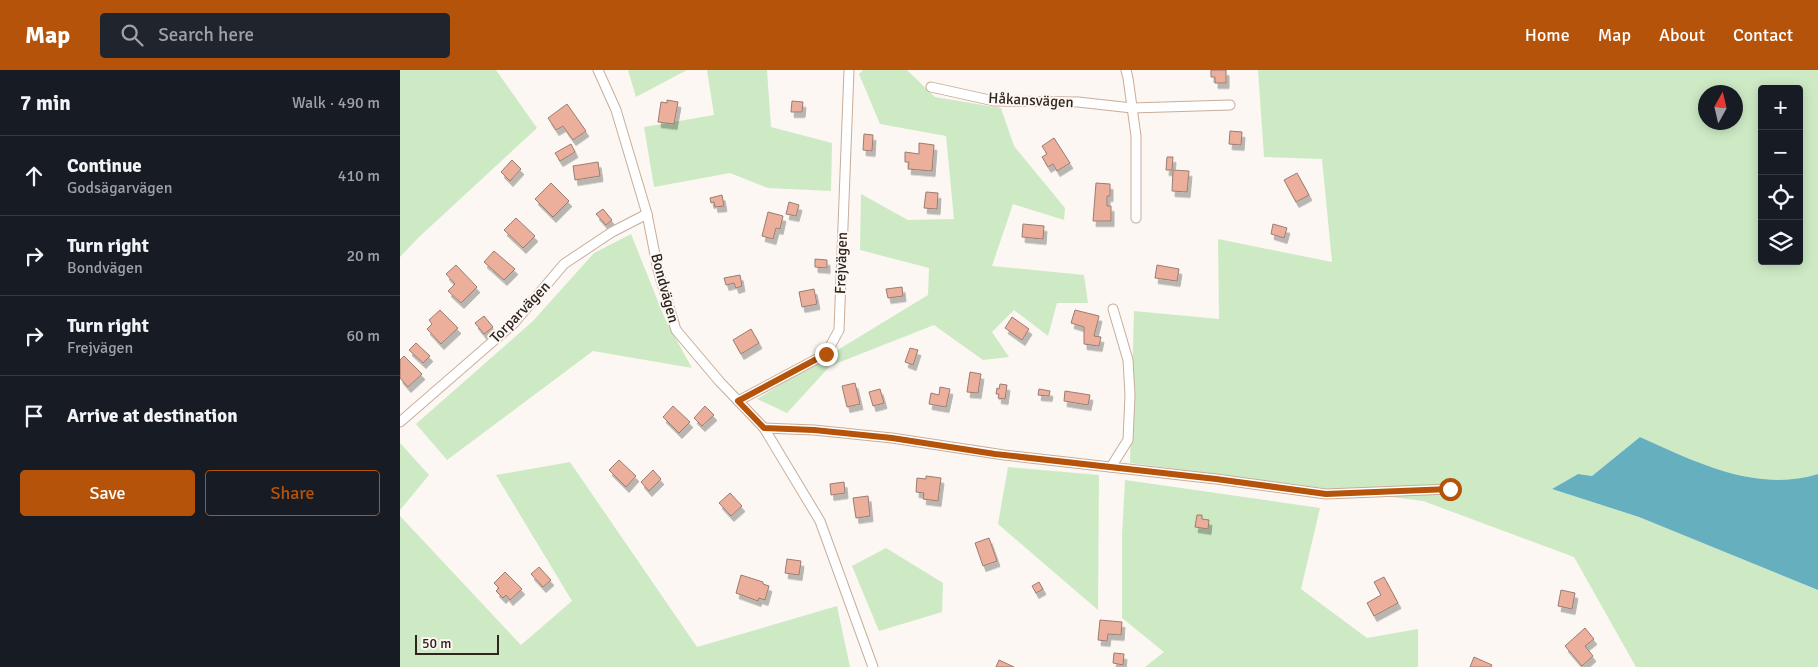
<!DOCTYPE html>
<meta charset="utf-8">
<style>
:root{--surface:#171b24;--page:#20242c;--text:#f1f3f6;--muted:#9ea1a6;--line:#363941;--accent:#b45309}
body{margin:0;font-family:Signika,sans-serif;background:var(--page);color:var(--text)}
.controls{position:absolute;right:15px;top:15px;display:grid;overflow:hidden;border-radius:5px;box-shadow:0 2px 12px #0003}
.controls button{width:45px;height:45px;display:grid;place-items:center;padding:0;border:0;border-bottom:1px solid var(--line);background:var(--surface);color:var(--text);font:25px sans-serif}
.compass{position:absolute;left:1298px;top:15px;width:45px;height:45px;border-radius:50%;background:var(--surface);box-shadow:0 2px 12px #0003;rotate:8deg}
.scale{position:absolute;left:15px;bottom:12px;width:84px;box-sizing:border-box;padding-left:5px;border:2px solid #30251e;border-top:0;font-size:14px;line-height:18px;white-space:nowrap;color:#30251e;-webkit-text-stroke:4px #fcf7f2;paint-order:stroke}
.stop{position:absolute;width:15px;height:15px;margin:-11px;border:4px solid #b45309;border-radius:50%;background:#fff}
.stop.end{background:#b45309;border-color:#fff;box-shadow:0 1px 5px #0008}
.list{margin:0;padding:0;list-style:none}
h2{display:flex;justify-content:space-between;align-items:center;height:65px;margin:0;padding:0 20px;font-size:21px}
h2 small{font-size:16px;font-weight:400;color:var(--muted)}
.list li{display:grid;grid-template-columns:32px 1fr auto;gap:15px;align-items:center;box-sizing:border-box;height:80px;padding:0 20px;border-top:1px solid var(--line)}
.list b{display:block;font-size:19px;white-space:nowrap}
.list p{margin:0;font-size:16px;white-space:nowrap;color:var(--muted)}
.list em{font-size:16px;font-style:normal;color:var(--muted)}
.actions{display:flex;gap:10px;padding:15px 20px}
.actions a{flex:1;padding:11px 0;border:1px solid var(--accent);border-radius:5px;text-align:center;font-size:18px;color:var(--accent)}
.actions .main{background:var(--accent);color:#fff}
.icon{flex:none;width:28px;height:28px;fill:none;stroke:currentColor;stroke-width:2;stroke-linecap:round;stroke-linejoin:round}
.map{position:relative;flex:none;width:1418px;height:597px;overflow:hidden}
header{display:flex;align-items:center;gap:30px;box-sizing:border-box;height:70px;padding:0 25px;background:var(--accent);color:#fff}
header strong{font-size:24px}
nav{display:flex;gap:28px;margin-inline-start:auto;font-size:18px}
.search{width:350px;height:45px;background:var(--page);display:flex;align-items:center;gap:12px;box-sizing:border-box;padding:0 18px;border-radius:5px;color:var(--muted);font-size:19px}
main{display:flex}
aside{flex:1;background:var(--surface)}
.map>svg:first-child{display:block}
</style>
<header>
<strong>Map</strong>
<div class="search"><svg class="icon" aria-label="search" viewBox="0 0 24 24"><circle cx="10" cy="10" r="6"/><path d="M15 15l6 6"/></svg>Search here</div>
<nav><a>Home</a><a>Map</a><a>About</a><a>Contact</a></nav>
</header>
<main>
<aside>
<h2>7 min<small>Walk · 490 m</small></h2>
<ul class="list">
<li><svg class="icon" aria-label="ahead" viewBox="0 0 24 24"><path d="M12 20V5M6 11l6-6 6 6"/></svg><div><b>Continue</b><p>Godsägarvägen</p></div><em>410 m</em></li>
<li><svg class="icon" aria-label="right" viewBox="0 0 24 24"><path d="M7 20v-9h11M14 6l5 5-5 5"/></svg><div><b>Turn right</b><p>Bondvägen</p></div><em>20 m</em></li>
<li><svg class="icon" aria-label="right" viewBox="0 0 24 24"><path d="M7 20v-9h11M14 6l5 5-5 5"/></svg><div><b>Turn right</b><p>Frejvägen</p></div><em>60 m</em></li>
<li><svg class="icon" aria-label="arrive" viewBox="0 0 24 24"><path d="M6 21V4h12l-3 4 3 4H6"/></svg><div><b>Arrive at destination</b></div></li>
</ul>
<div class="actions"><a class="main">Save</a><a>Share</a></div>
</aside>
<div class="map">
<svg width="1418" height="597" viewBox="0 0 1418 597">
<defs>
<filter id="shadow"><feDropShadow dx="3" dy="5.5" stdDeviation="0" flood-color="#0004"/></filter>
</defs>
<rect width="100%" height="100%" fill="#fcf7f2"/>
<g fill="#cdeac5" fill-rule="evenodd">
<polygon points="0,0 96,0 137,58 18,168 0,187"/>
<polygon points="228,0 287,0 236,27"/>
<polygon points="307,0 367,0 371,57 432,73 431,121 368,118 330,103 254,117 244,57 314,45"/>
<polygon points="463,0 507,0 535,27 601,38 614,76 665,138 664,150 613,134 592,196 684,205 688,233 657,233 648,266 614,240 592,262 609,287 583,290 534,255 430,296 387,343 357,329 528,225 529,198 460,180 461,124 508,150 554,149 546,66 480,54 459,4"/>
<path d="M858,0H1418V404C1356,423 1296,392 1240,367L1192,406L1178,404L1152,419L1239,447L1418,520V597H1236L1174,487L1023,431L730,393L734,241L819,249L818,169L932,192L922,89L864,87ZM1362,19H1399V191H1362ZM1306,22H1336V52H1306Z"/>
<polygon points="231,164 265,249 292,298 193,281 47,390 16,354 133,251 194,183"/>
<polygon points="0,373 29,405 0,440"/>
<polygon points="170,392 297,577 437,536 450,597 0,597 0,446 121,575 172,531 96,405"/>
<polygon points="608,397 699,405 698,540 598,454"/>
<polygon points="725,410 920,438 901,519 967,568 1018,559 1018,597 745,597 764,582 722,548 722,466"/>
<polygon points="486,478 543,513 542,542 479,561 452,496"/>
</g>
<path fill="#65afbf" d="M1240,367C1296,392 1356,423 1418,404V520L1239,447L1152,419L1178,404L1192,406Z"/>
<g fill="#ecaf9b" stroke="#9b7c72" filter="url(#shadow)">
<polygon points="811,0 826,0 826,13 815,13 815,7 811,7"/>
<polygon points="267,30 278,32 274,54 258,52 261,32 267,33"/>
<polygon points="392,31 403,32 402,42 391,42"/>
<polygon points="167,34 186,61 173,70 163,56 156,60 148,48"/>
<polygon points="830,61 842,62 841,75 829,74"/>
<polygon points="464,64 473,65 472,81 463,80"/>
<polygon points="654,68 670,93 657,101 653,94 648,97 642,87 647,84 642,76"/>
<polygon points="519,73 534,75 532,101 508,99 509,92 505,92 505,82 519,84"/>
<polygon points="171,74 175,82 160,91 155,83"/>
<polygon points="767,87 773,87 772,100 766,100"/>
<polygon points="112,90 121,99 110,111 101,102"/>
<polygon points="198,92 200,106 175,110 173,96"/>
<polygon points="773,100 789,101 787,122 772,121"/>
<polygon points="897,103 909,125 896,132 884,110"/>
<polygon points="151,113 169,131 153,147 135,129"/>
<polygon points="696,113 710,114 710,126 707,126 707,136 711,136 711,151 693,151"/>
<polygon points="526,122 538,123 537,139 524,138"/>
<polygon points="322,125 324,136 315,137 314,132 311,133 310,128"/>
<polygon points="389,132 399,135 396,146 386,144"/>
<polygon points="203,139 212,150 206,155 196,144"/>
<polygon points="368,142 383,146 380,159 376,158 373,169 362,166"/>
<polygon points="116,148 135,166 123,178 104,160"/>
<polygon points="623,154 644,156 643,169 622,167"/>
<polygon points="873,154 887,158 884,168 871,164"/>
<polygon points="94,181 115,199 104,210 84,192"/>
<polygon points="415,189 427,190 427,198 415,197"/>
<polygon points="56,195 77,217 61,233 48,221 55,214 46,204"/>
<polygon points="757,195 779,199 777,211 755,208"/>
<polygon points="340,205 342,216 336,218 334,213 326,215 324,208"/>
<polygon points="502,217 503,226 488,228 486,219"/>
<polygon points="414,219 417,234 402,237 399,222"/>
<polygon points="40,240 58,258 41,274 27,259 32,254 29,250"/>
<polygon points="675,240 699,246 694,266 701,267 699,276 684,274 684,257 671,253"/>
<polygon points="84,246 93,257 84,264 75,253"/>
<polygon points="612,247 629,259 622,270 605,258"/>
<polygon points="351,259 359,273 341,284 333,270"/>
<polygon points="16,273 30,286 23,293 9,280"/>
<polygon points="510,278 518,280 513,295 505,292"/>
<polygon points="4,286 22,304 8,317 0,308 0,290"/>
<polygon points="570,302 581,304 578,323 567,322"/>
<polygon points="455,313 460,334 447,337 442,316"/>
<polygon points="600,314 607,315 605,329 598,328 599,324 596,324 597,318 599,319"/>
<polygon points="540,317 550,319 546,337 529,334 531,323 539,325"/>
<polygon points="480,319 484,333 473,336 469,322"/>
<polygon points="639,319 650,321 649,326 638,325"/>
<polygon points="665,321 690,325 688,335 664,331"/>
<polygon points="273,336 290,352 279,363 263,347"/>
<polygon points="305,336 314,345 302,356 294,348"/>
<polygon points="219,390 236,406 226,417 209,400"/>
<polygon points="253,400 261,409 249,421 241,412"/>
<polygon points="526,406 541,408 538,431 523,429 524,423 516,422 517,408 526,409"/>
<polygon points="444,412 445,423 431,425 430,414"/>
<polygon points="330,423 342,436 331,446 319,433"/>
<polygon points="468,426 470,446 456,448 453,428"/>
<polygon points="797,445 802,445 802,449 809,450 808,459 795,457"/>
<polygon points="589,468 597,491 583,496 575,473"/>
<polygon points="387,489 401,491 399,505 385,503"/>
<polygon points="139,497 151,510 143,517 131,504"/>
<polygon points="105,502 122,519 110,530 106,525 103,528 96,521 99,518 94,513"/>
<polygon points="341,505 363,512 363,514 369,516 365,530 359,528 358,531 336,523"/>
<polygon points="984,507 998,533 974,546 967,533 981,525 974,512"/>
<polygon points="639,512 643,519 636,523 632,516"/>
<polygon points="1161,520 1175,523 1172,539 1158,536"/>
<polygon points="700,550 722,552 721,565 708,564 707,571 698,570"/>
<polygon points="1185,558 1194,569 1185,576 1193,586 1182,596 1165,576"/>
<polygon points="714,583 724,584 723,595 713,593"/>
<polygon points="1074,587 1092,595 1091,597 1070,597"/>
<polygon points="599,590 614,597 596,597"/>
</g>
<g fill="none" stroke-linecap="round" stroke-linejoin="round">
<defs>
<g id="minor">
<polyline points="198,0 216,40 247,144 258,200 276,260 320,312 364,358 420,451 473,597"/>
<polyline points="726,0 728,8 736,66 736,148"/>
<polyline points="531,17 594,31 678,32 732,38 830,35"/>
<polyline points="338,331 426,284 439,260 449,0"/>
<polyline points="0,352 114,253 164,194 212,162 247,144"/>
<polyline points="364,358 414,360 492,368 604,385 816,409 926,424 1050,419"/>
<polyline points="711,397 728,370 730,325 728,290 713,239"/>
</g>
</defs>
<use href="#minor" stroke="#c8ad9a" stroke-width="11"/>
<use href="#minor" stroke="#fff" stroke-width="9"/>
</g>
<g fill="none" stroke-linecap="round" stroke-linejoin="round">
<polyline stroke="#b45309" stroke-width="6" points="426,284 338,331 364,358 414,360 492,368 595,384 816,409 926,424 1050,419"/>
</g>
<g text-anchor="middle" stroke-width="4" stroke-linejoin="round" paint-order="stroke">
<g font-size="15" fill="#30251e" stroke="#fcf7f2">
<text transform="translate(631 30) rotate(3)" y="5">Håkansvägen</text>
<text transform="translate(441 193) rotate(-88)" y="5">Frejvägen</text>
<text transform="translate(265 218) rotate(75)" y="5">Bondvägen</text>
<text transform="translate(120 242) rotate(-46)" y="5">Torparvägen</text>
</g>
</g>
</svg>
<div class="controls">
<button>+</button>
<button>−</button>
<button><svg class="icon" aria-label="locate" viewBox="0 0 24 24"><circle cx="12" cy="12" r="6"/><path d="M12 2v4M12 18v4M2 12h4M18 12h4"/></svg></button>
<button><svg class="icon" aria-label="layers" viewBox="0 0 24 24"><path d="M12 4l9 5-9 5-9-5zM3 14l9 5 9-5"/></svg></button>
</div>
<svg class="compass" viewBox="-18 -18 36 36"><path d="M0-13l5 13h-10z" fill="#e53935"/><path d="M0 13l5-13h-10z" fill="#9ea1a6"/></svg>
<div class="scale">50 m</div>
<div class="stop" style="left:1050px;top:419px"></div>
<div class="stop end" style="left:426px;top:284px"></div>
</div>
</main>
